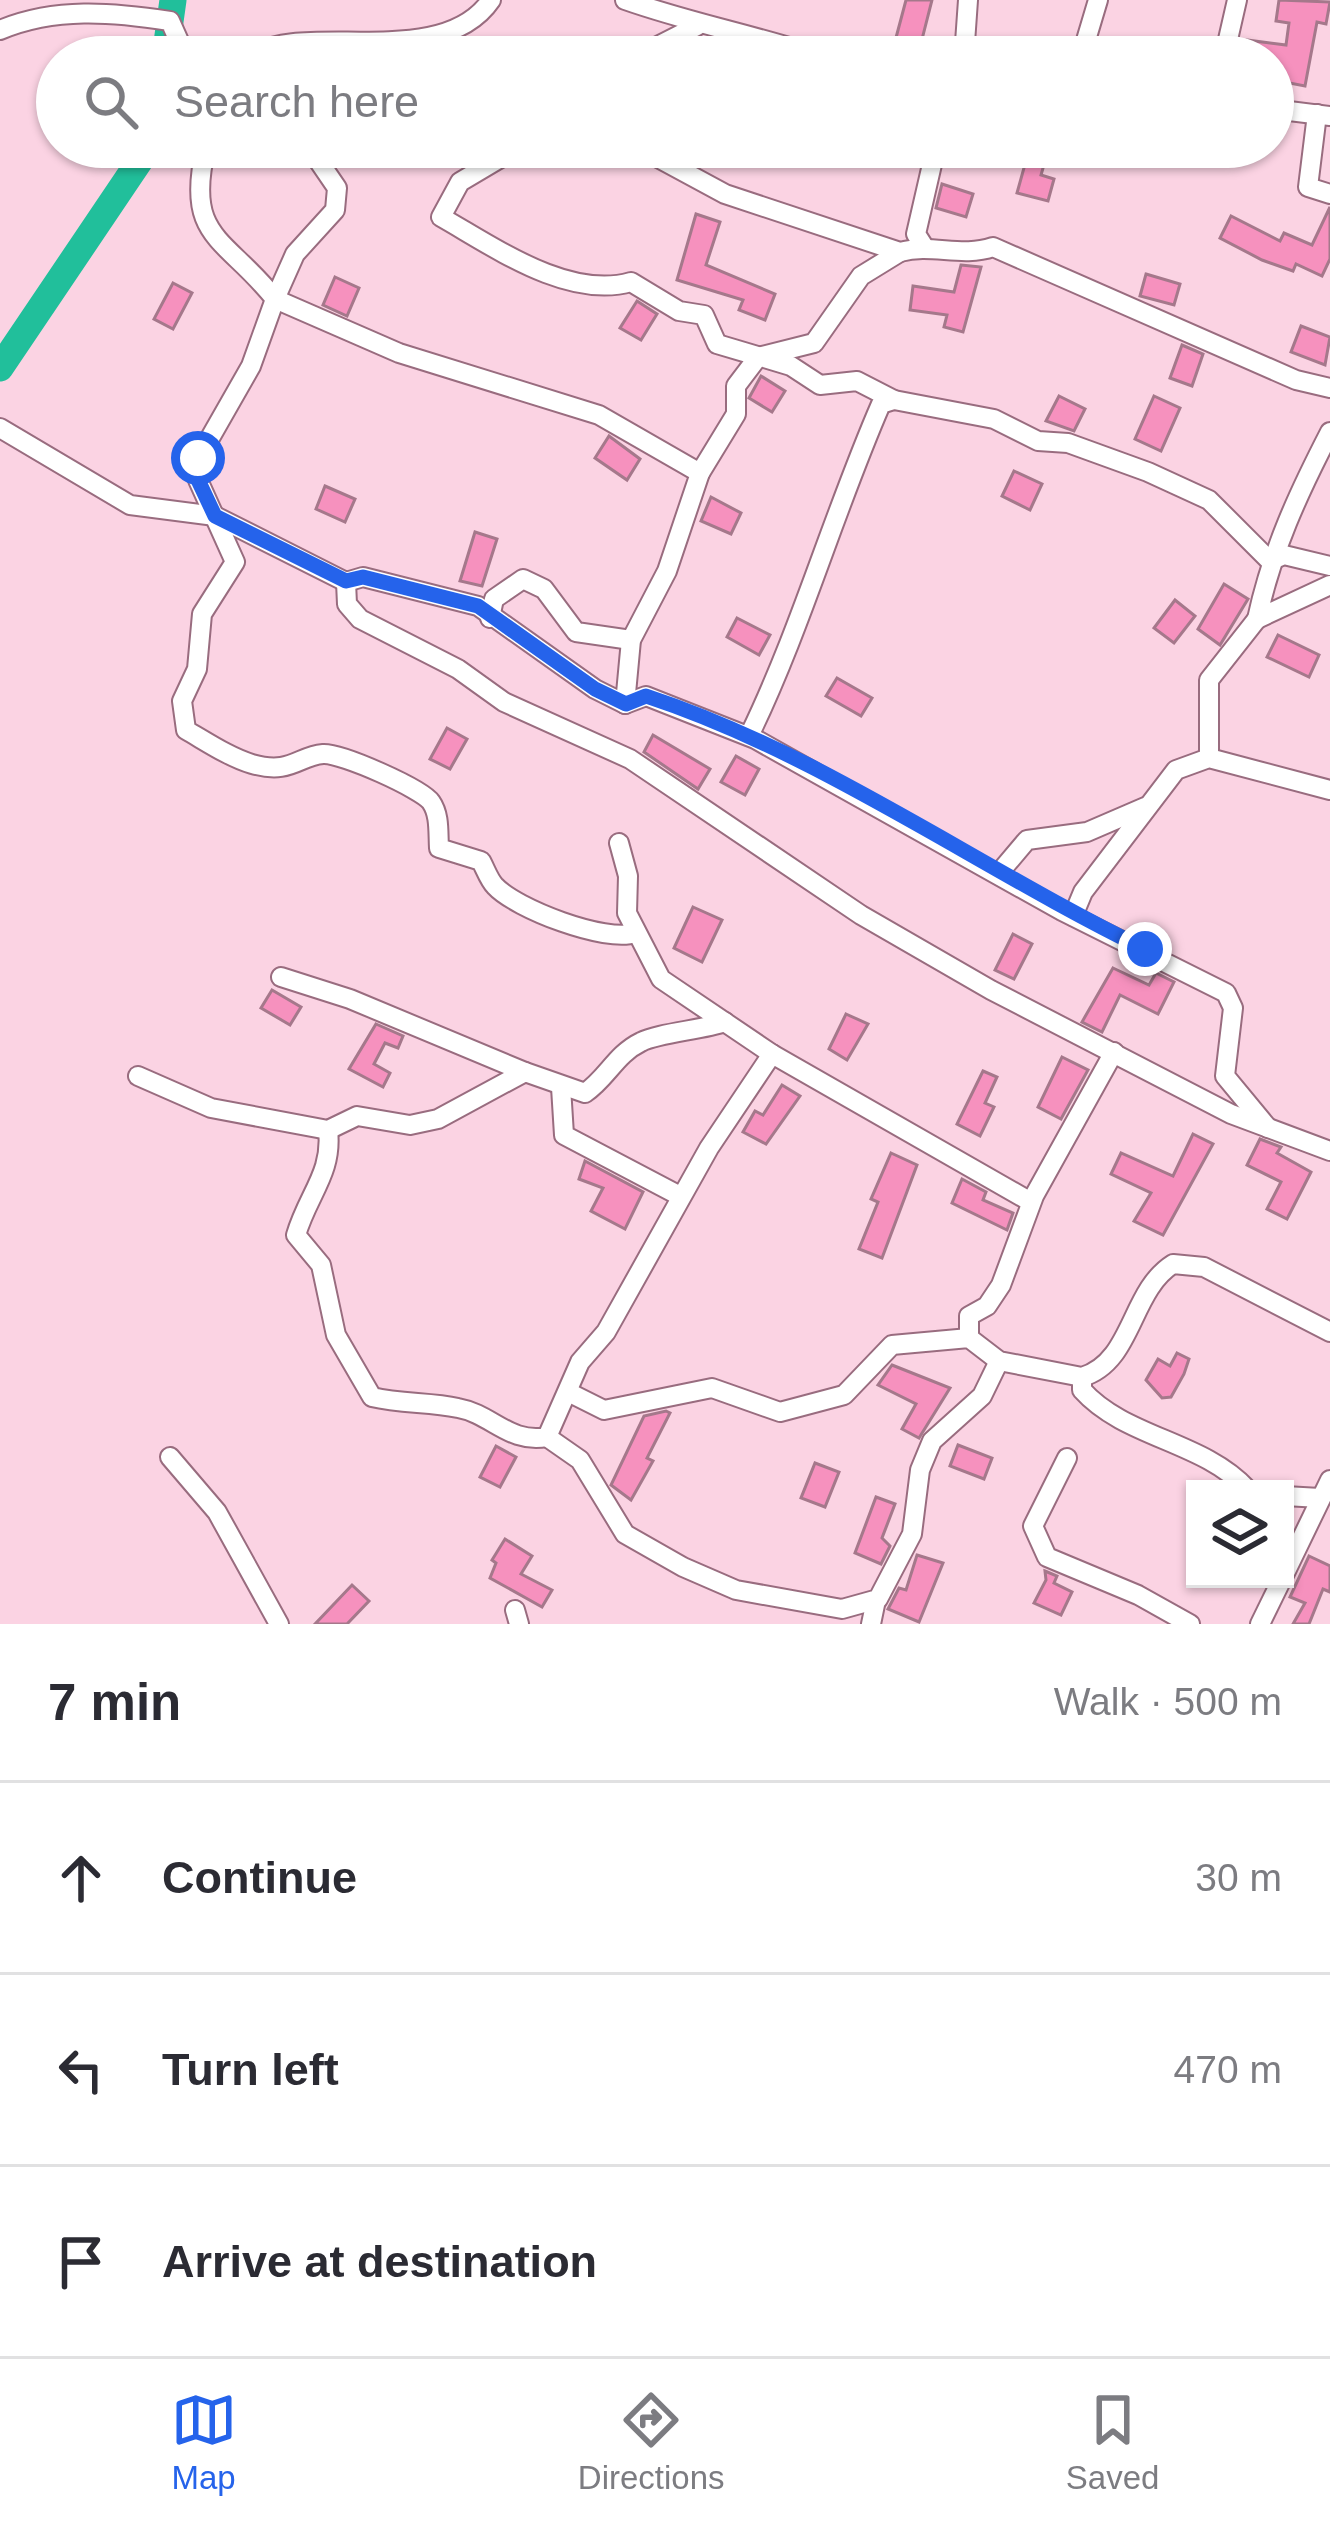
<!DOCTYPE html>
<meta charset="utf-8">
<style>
:root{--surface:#fff;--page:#f2f2f3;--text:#2b2b33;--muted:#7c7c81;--line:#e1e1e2;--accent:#2563eb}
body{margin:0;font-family:Helvetica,sans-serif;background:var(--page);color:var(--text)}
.controls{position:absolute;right:36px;bottom:36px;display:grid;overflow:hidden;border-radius:0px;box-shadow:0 3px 9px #0004}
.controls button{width:108px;height:108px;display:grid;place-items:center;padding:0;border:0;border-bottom:3px solid var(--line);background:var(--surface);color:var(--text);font:60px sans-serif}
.stop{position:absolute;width:36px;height:36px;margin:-27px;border:9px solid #2563eb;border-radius:50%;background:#fff}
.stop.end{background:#2563eb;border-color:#fff;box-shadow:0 3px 12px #0008}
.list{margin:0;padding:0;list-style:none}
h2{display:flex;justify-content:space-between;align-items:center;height:156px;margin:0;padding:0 48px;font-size:51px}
h2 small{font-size:39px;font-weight:400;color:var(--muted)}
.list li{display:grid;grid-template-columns:78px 1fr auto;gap:36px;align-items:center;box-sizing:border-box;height:192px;padding:0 48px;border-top:3px solid var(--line)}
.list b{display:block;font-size:45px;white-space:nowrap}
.list em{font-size:39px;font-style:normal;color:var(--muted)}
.icon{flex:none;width:66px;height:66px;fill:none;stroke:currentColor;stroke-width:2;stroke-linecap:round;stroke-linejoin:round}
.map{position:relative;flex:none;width:1330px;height:1624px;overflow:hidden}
.search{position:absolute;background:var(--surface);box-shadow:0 3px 9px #0004;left:36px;right:36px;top:36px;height:132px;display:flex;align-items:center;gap:30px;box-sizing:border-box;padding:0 42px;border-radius:66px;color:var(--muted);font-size:45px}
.sheet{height:732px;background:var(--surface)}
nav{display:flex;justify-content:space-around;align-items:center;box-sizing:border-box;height:168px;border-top:3px solid var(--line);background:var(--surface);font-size:33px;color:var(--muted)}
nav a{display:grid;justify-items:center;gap:6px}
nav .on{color:var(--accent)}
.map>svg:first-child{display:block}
</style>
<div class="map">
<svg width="1330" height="1624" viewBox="0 0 1330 1624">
<rect width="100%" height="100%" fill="#fbd3e3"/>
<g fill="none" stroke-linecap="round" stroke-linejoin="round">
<g stroke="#21bf9b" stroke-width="27">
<polyline points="165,57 173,0"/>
<polyline points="0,368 149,147"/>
</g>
</g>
<g fill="#f691be" stroke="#a5788b" stroke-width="3">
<polygon points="906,0 932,0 918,55 893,49"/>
<polygon points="1279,0 1330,2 1326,24 1317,22 1305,86 1279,81 1273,57 1245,57 1247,40 1286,45 1289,23 1276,21"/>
<polygon points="1006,147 1049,147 1041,175 1054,179 1048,201 1017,193 1027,157"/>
<polygon points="942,184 973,194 966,217 936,208"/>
<polygon points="1330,207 1330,259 1322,276 1296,264 1293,271 1262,260 1220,238 1231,216 1280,241 1284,233 1312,245"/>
<polygon points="696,214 720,222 706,265 775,294 765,320 739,310 743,300 677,280"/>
<polygon points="961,265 981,267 963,332 944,327 947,315 910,310 913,286 954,292"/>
<polygon points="1146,274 1180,284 1174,305 1140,296"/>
<polygon points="335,277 359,288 347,316 323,305"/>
<polygon points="173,283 192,293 173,329 154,319"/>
<polygon points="637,301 657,314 641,340 620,328"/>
<polygon points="1301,326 1330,337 1325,365 1291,352"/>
<polygon points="1182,345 1203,354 1192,386 1170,378"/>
<polygon points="761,376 785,391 772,412 749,398"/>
<polygon points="1059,396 1085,409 1074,431 1046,421"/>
<polygon points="1154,396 1180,408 1161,451 1135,439"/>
<polygon points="609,436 640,459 627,480 595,458"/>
<polygon points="1014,471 1042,484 1030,510 1002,496"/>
<polygon points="325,486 355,499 345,522 316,509"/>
<polygon points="711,497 741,513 731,534 701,521"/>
<polygon points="475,532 497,539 482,586 460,581"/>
<polygon points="1224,584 1248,599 1220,645 1198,629"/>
<polygon points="1175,600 1195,616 1174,643 1154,628"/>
<polygon points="737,618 770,635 759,655 727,637"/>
<polygon points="1278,635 1319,655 1309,677 1267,657"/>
<polygon points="837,678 872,698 861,716 826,696"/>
<polygon points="447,728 467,739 450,769 430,759"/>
<polygon points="653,735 710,769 698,789 644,752"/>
<polygon points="736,756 759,769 745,795 721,782"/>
<polygon points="693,907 722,920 702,962 674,948"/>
<polygon points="1013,934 1032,944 1014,979 995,970"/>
<polygon points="1113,968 1149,985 1156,973 1174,982 1158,1014 1120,995 1102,1032 1082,1022"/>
<polygon points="272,990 301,1007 290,1025 261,1008"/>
<polygon points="846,1014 868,1024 847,1060 829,1049"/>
<polygon points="376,1024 403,1036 398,1048 385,1043 374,1064 390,1073 383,1087 349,1069"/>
<polygon points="1062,1057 1088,1070 1061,1119 1038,1107"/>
<polygon points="983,1071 997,1077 985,1103 994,1107 980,1136 957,1124"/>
<polygon points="782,1085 800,1096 766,1144 743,1132 755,1111 763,1115"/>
<polygon points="1193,1134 1213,1144 1163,1235 1134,1221 1151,1193 1111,1174 1121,1153 1173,1176"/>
<polygon points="1260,1139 1281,1147 1277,1153 1311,1172 1287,1219 1267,1209 1281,1182 1247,1165"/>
<polygon points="891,1153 917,1165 882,1258 859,1249 878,1202 871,1199"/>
<polygon points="585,1161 643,1192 625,1229 591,1211 603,1188 579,1179"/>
<polygon points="962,1179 986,1192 983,1200 1013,1213 1007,1230 952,1203"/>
<polygon points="1177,1353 1189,1359 1184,1374 1171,1397 1162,1398 1146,1380 1158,1359 1170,1366"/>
<polygon points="892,1365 950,1388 919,1438 902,1429 916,1404 878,1385"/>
<polygon points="666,1411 670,1413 647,1458 653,1461 631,1500 611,1485 644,1416"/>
<polygon points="958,1445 992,1458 984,1479 950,1466"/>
<polygon points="496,1446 516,1457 500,1487 480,1477"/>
<polygon points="815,1463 839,1472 825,1507 801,1498"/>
<polygon points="876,1497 895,1504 882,1538 890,1546 881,1564 855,1553"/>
<polygon points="505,1539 532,1556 521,1574 552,1590 542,1607 490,1578 496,1563 492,1560"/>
<polygon points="917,1555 943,1563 919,1622 888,1609 899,1588 906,1590"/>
<polygon points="1309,1556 1330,1566 1330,1592 1323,1589 1309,1624 1293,1624 1305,1603 1290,1597"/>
<polygon points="1045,1571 1057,1576 1054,1583 1072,1592 1061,1615 1034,1603 1046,1580"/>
<polygon points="352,1585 369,1601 347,1624 315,1624"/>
</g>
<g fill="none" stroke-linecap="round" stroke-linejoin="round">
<defs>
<g id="minor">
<path d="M625,0C690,23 755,35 821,57"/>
<path d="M0,30C55,7 112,12 170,21L186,57"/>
<path d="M251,57C300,19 441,73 491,0"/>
<polyline points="636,57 697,26"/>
<polyline points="964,57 968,0"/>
<polyline points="1081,57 1098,0"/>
<polyline points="1224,57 1237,0"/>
<polyline points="1273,109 1330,116"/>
<polyline points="1317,114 1308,187 1330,194"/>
<path d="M206,147C184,239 226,237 275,299L251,366L198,459V480L235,562L202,614L197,669L182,701L186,730C207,742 229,757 252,764C291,775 298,756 323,754C342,753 422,789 431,802C440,815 438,832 439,848L481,861C485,868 489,880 495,886C516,909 606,943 635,933"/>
<polyline points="309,147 337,188 335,210 295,254 275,299 399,353 599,415 700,473 667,571 631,640 625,704"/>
<path d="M519,147L460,182L441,217C494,247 568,300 631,282L679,311L704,315L717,344L791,366L820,385L857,381L894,400"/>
<path d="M638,147L725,194L900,252C932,243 961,258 993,247L1296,380L1330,388"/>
<polyline points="923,245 916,234 936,147"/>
<polyline points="0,428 130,505 215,516 346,582 363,577 478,606 595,689 625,704 646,696 755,739 1062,911 1226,993 1233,1008 1225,1076 1268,1128"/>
<path d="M1330,432C1298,494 1272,550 1257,619L1330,585"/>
<polyline points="700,473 736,414 736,386 758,357 814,343 861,276 900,252"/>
<polyline points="346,582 347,604 360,619 458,669 504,702 630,759 861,915 991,990 1231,1114 1330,1151"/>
<polyline points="490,618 494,599 523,579 544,589 576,632 631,640"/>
<path d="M749,736C801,629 833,514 881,404L894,400L994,419L1038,441L1068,443L1148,472L1209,500L1270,561L1284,555L1330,566"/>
<polyline points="1209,758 1209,680 1257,619"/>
<polyline points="619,843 628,876 627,913 661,979 772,1054 1031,1202"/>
<polyline points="999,873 1027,840 1087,832 1145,807"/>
<polyline points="1073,916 1083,892 1176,770 1209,758 1330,790"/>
<polyline points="281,977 350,999 525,1072"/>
<polyline points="772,1054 709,1148 606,1332 580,1362 547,1437 580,1460 625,1534 683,1567 736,1590 842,1609 878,1599 912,1534 920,1470 932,1441 982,1396 999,1361"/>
<path d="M138,1076L211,1108L328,1130L357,1116L410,1125L438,1119L525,1072L585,1093C607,1078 616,1054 641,1042C658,1033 702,1030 725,1022"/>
<polyline points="561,1087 564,1135 680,1196"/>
<path d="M328,1130C333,1173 308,1194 296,1235L321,1265L336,1335L372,1397C401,1404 429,1402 458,1408C492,1414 509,1444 547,1437"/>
<polyline points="969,1338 969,1316 987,1306 1001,1285 1034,1196 1114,1052"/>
<path d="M1082,1377V1390C1125,1438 1203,1441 1247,1489"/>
<path d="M570,1393L604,1410L712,1388L780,1412L844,1395L892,1345L969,1338L999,1361L1082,1377C1133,1362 1130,1291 1173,1264L1204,1267L1330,1332"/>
<polyline points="170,1457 217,1512 279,1624"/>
<polyline points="1067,1458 1033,1526 1047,1557 1138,1595 1190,1624"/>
<polyline points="1285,1496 1320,1498"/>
<polyline points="1285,1573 1330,1480"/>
<polyline points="515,1610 519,1624"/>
<polyline points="871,1624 876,1600"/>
<polyline points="1260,1624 1282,1579"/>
</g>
</defs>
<use href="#minor" stroke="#996c7f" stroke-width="22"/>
<use href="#minor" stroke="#fff" stroke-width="18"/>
</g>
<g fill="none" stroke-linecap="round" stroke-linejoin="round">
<path stroke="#2563eb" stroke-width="15" d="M198,458V480L215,516L346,581L363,577L478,606L595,689L626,704L646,696C822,754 979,868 1145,949"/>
</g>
</svg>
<div class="controls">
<button><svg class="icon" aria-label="layers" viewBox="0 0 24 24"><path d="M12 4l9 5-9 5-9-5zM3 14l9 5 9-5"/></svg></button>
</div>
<div class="stop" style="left:198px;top:458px"></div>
<div class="stop end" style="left:1145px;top:949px"></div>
<div class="search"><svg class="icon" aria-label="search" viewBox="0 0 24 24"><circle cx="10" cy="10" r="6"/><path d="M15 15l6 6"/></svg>Search here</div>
</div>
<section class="sheet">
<h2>7 min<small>Walk · 500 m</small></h2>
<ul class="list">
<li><svg class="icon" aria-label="ahead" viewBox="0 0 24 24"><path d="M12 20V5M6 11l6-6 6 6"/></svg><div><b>Continue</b></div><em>30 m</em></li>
<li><svg class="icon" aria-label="left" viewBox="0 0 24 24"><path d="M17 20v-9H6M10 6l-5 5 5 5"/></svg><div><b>Turn left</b></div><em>470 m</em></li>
<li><svg class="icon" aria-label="arrive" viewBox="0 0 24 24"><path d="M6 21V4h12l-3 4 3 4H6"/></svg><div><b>Arrive at destination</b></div></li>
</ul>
</section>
<nav>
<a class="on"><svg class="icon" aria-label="map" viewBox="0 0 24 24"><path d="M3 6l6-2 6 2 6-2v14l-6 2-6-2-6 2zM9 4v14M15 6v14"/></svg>Map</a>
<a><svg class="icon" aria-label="directions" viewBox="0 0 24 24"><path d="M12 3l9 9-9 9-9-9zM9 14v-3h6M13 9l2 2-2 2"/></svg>Directions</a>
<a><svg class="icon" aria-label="saved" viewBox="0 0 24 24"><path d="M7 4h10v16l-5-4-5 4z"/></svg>Saved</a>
</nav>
